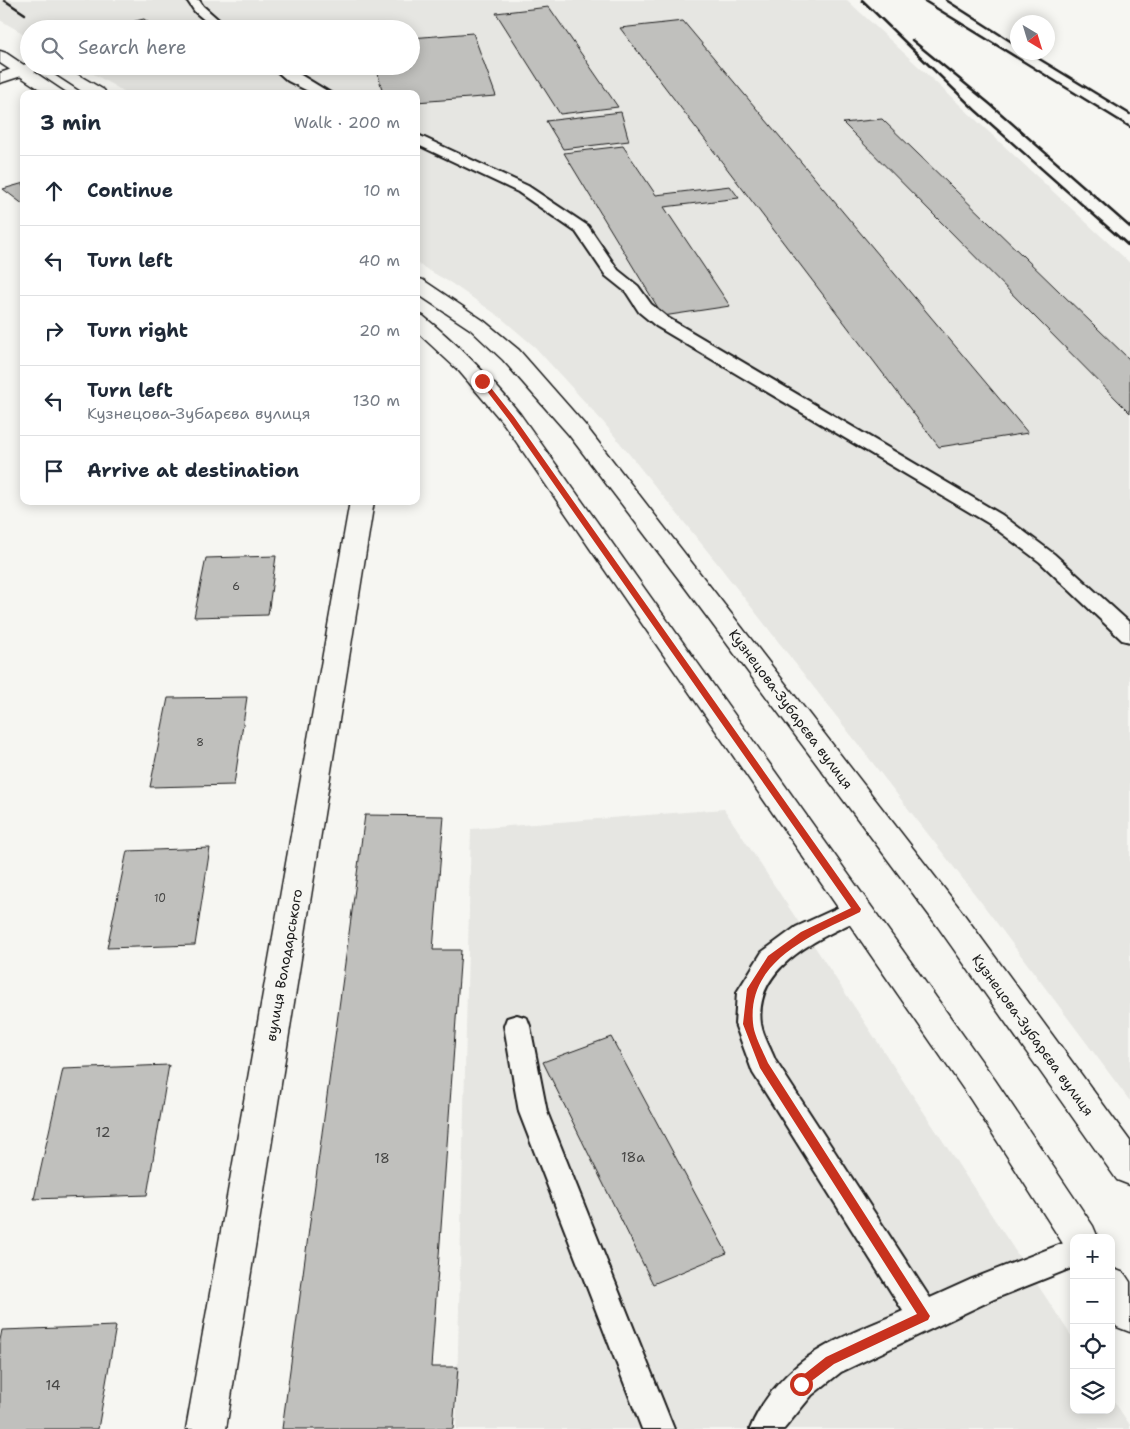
<!DOCTYPE html>
<meta charset="utf-8">
<style>
:root{--surface:#fff;--page:#f2f2f3;--text:#1f2937;--muted:#747a83;--line:#e0e1e3}
body{margin:0;font-family:"Shantell Sans",sans-serif;background:var(--page);color:var(--text)}
.controls{position:absolute;right:15px;bottom:15px;display:grid;overflow:hidden;border-radius:10px;box-shadow:0 2px 12px #0003}
.controls button{width:45px;height:45px;display:grid;place-items:center;padding:0;border:0;border-bottom:1px solid var(--line);background:var(--surface);color:var(--text);font:25px sans-serif}
.compass{position:absolute;left:1010px;top:15px;width:45px;height:45px;border-radius:50%;background:var(--surface);box-shadow:0 2px 12px #0003;rotate:142deg}
.stop{position:absolute;width:15px;height:15px;margin:-11px;border:4px solid #c8321e;border-radius:50%;background:#fff}
.stop.end{background:#c8321e;border-color:#fff;box-shadow:0 1px 5px #0008}
.list{margin:0;padding:0;list-style:none}
h2{display:flex;justify-content:space-between;align-items:center;height:65px;margin:0;padding:0 20px;font-size:21px}
h2 small{font-size:16px;font-weight:400;color:var(--muted)}
.list li{display:grid;grid-template-columns:32px 1fr auto;gap:15px;align-items:center;box-sizing:border-box;height:70px;padding:0 20px;border-top:1px solid var(--line)}
.list b{display:block;font-size:19px;white-space:nowrap}
.list p{margin:0;font-size:16px;white-space:nowrap;color:var(--muted)}
.list em{font-size:16px;font-style:normal;color:var(--muted)}
.icon{flex:none;width:28px;height:28px;fill:none;stroke:currentColor;stroke-width:2;stroke-linecap:round;stroke-linejoin:round}
.map{position:relative;flex:none;width:1130px;height:1429px;overflow:hidden}
.search{position:absolute;background:var(--surface);box-shadow:0 2px 12px #0003;left:20px;top:20px;width:400px;height:55px;display:flex;align-items:center;gap:12px;box-sizing:border-box;padding:0 18px;border-radius:28px;color:var(--muted);font-size:19px}
.panel{position:absolute;background:var(--surface);box-shadow:0 2px 12px #0003;left:20px;top:90px;width:400px;height:415px;border-radius:10px}
.map>svg:first-child{display:block}
</style>
<div class="map">
<svg width="1130" height="1429" viewBox="0 0 1130 1429">
<rect width="100%" height="100%" fill="#f6f6f2"/>
<filter id="ink" filterUnits="userSpaceOnUse"><feTurbulence type="fractalNoise" baseFrequency=".02" numOctaves="2"/><feDisplacementMap in="SourceGraphic" scale="10" xChannelSelector="R" yChannelSelector="G"/><feConvolveMatrix kernelMatrix="1 2 1 2 8 2 1 2 1" color-interpolation-filters="sRGB"/></filter>
<g filter="url(#ink)">
<g fill="#e6e6e2">
<polygon points="0,0 847,0 1130,263 1130,1101 984,906 717,563 604,423 535,347 500,317 451,283 416,263 416,94 128,94 80,66 411,66 411,29 29,29 29,37 0,20"/>
<polygon points="724,809 1074,1340 1074,1410 1111,1410 1111,1397 1130,1425 1130,1429 456,1429 471,829"/>
</g>
<g fill="#c0c0bd" stroke="#1c1c1c">
<polygon points="549,7 618,107 560,114 496,13"/>
<polygon points="144,19 157,29 124,29 119,25"/>
<polygon points="683,21 1028,433 939,447 620,28"/>
<polygon points="473,33 496,96 416,102 416,94 383,94 376,66 411,66 411,38"/>
<polygon points="621,112 629,141 563,149 546,121"/>
<polygon points="882,119 1130,360 1130,413 843,123"/>
<polygon points="623,146 656,195 730,186 739,198 664,207 730,306 663,316 564,153"/>
<polygon points="24,183 24,205 3,189"/>
<polygon points="276,556 268,615 194,617 206,558"/>
<polygon points="247,697 234,785 150,787 168,698"/>
<polygon points="365,815 444,816 433,950 461,950 431,1367 458,1367 453,1429 282,1429"/>
<polygon points="210,848 195,945 107,948 127,851"/>
<polygon points="611,1037 727,1253 653,1284 543,1062"/>
<polygon points="169,1065 147,1195 34,1199 63,1069"/>
<polygon points="116,1326 98,1429 0,1429 0,1340 2,1330"/>
</g>
<g fill="none" stroke-linecap="round" stroke-linejoin="round">
<defs>
<g id="service">
<polygon points="187,0 199,0 203,6 229,29 215,29 195,12"/>
<polygon points="271,66 286,66 332,94 314,94 288,81"/>
<polygon points="416,134 528,186 588,226 618,270 638,286 651,304 668,318 1002,515 1054,554 1130,623 1130,642 1122,640 1040,562 988,523 656,326 639,312 626,292 606,276 576,232 518,192 416,144"/>
<path d="M857,899L866,902L870,909L866,916C823,937 753,964 761,1024C763,1036 771,1049 775,1060L930,1298L972,1279L1074,1239V1267L994,1299L841,1372L812,1395L784,1429H750C762,1398 790,1367 819,1350C845,1334 875,1324 903,1311L753,1073L735,1024L737,992L762,952L796,927Z"/>
<polygon points="517,1015 527,1018 530,1026 547,1112 674,1429 642,1429 519,1112 504,1026 507,1018"/>
</g>
<polygon id="minor" points="350,501 374,501 226,1429 186,1429"/>
<polygon id="tertiary" points="29,63 29,66 45,66 43,69 0,83 0,73"/>
<g id="secondary">
<polygon points="0,51 6,53 67,94 47,94 0,63"/>
<polygon points="43,66 63,66 104,90 106,94 86,94"/>
<polygon points="416,278 423,280 484,321 519,350 585,425 960,909 1130,1141 1130,1185 1117,1180 938,927 678,578 569,435 503,360 470,329 416,293"/>
<path d="M416,314L423,316C459,345 491,378 520,414L995,1080L1093,1226L1098,1238H1074V1253L1067,1250L971,1100L504,424L459,371L416,331Z"/>
<polygon points="1111,1268 1124,1273 1130,1282 1130,1332 1117,1327 1111,1319"/>
</g>
</defs>
<use href="#service" stroke="#1c1c1c" stroke-width="4"/>
<use href="#minor" stroke="#1c1c1c" stroke-width="3"/>
<use href="#tertiary" stroke="#1c1c1c" stroke-width="3"/>
<use href="#secondary" stroke="#1c1c1c" stroke-width="3"/>
<use href="#service" fill="#f6f6f2" fill-rule="evenodd"/>
<use href="#minor" fill="#f6f6f2" fill-rule="evenodd"/>
<use href="#tertiary" fill="#f6f6f2" fill-rule="evenodd"/>
<use href="#secondary" fill="#f6f6f2" fill-rule="evenodd"/>
<g stroke="#1c1c1c" stroke-width="2.5">
<polyline points="4,0 25,14"/>
<polyline points="862,0 975,110 1121,239"/>
<polyline points="923,0 1130,127"/>
<polyline points="946,0 1018,46"/>
<polyline points="912,40 990,104 1130,227"/>
<polyline points="1028,52 1130,114"/>
</g>
<polyline stroke="#1c1c1c" stroke-width="3" points="1120,238 1130,247"/>
</g>
</g>
<path fill="#c8321e" d="M480,379H484L514,417L861,909L860,912C813,935 747,960 753,1023C754,1036 763,1051 768,1063L930,1316L928,1320L834,1364L801,1389L797,1388L795,1384L797,1380L826,1357L917,1314L760,1068L743,1024L747,989L768,956L801,932L851,908L509,420L480,382Z"/>
<g text-anchor="middle" stroke-width="4" stroke-linejoin="round" paint-order="stroke">
<g font-size="11" fill="#454544">
<text x="236" y="590">6</text>
<text x="200" y="746">8</text>
<text x="160" y="902">10</text>
</g>
<g font-size="14" fill="#1c1c1c" stroke="#f6f6f2">
<text transform="translate(791 709) rotate(53)" y="5">Кузнецова-Зубарєва вулиця</text>
<text transform="translate(284 965) rotate(-80)" y="5">вулиця Володарського</text>
<text transform="translate(1033 1035) rotate(54)" y="5">Кузнецова-Зубарєва вулиця</text>
</g>
<g font-size="14" fill="#454544">
<text x="103" y="1137">12</text>
<text x="633" y="1162">18а</text>
<text x="382" y="1163">18</text>
<text x="53" y="1390">14</text>
</g>
</g>
</svg>
<div class="controls">
<button>+</button>
<button>−</button>
<button><svg class="icon" aria-label="locate" viewBox="0 0 24 24"><circle cx="12" cy="12" r="6"/><path d="M12 2v4M12 18v4M2 12h4M18 12h4"/></svg></button>
<button><svg class="icon" aria-label="layers" viewBox="0 0 24 24"><path d="M12 4l9 5-9 5-9-5zM3 14l9 5 9-5"/></svg></button>
</div>
<svg class="compass" viewBox="-18 -18 36 36"><path d="M0-13l5 13h-10z" fill="#e53935"/><path d="M0 13l5-13h-10z" fill="#747a83"/></svg>
<div class="stop" style="left:801px;top:1384px"></div>
<div class="stop end" style="left:482px;top:381px"></div>
<div class="search"><svg class="icon" aria-label="search" viewBox="0 0 24 24"><circle cx="10" cy="10" r="6"/><path d="M15 15l6 6"/></svg>Search here</div>
<section class="panel">
<h2>3 min<small>Walk · 200 m</small></h2>
<ul class="list">
<li><svg class="icon" aria-label="ahead" viewBox="0 0 24 24"><path d="M12 20V5M6 11l6-6 6 6"/></svg><div><b>Continue</b></div><em>10 m</em></li>
<li><svg class="icon" aria-label="left" viewBox="0 0 24 24"><path d="M17 20v-9H6M10 6l-5 5 5 5"/></svg><div><b>Turn left</b></div><em>40 m</em></li>
<li><svg class="icon" aria-label="right" viewBox="0 0 24 24"><path d="M7 20v-9h11M14 6l5 5-5 5"/></svg><div><b>Turn right</b></div><em>20 m</em></li>
<li><svg class="icon" aria-label="left" viewBox="0 0 24 24"><path d="M17 20v-9H6M10 6l-5 5 5 5"/></svg><div><b>Turn left</b><p>Кузнецова-Зубарєва вулиця</p></div><em>130 m</em></li>
<li><svg class="icon" aria-label="arrive" viewBox="0 0 24 24"><path d="M6 21V4h12l-3 4 3 4H6"/></svg><div><b>Arrive at destination</b></div></li>
</ul>
</section>
</div>
